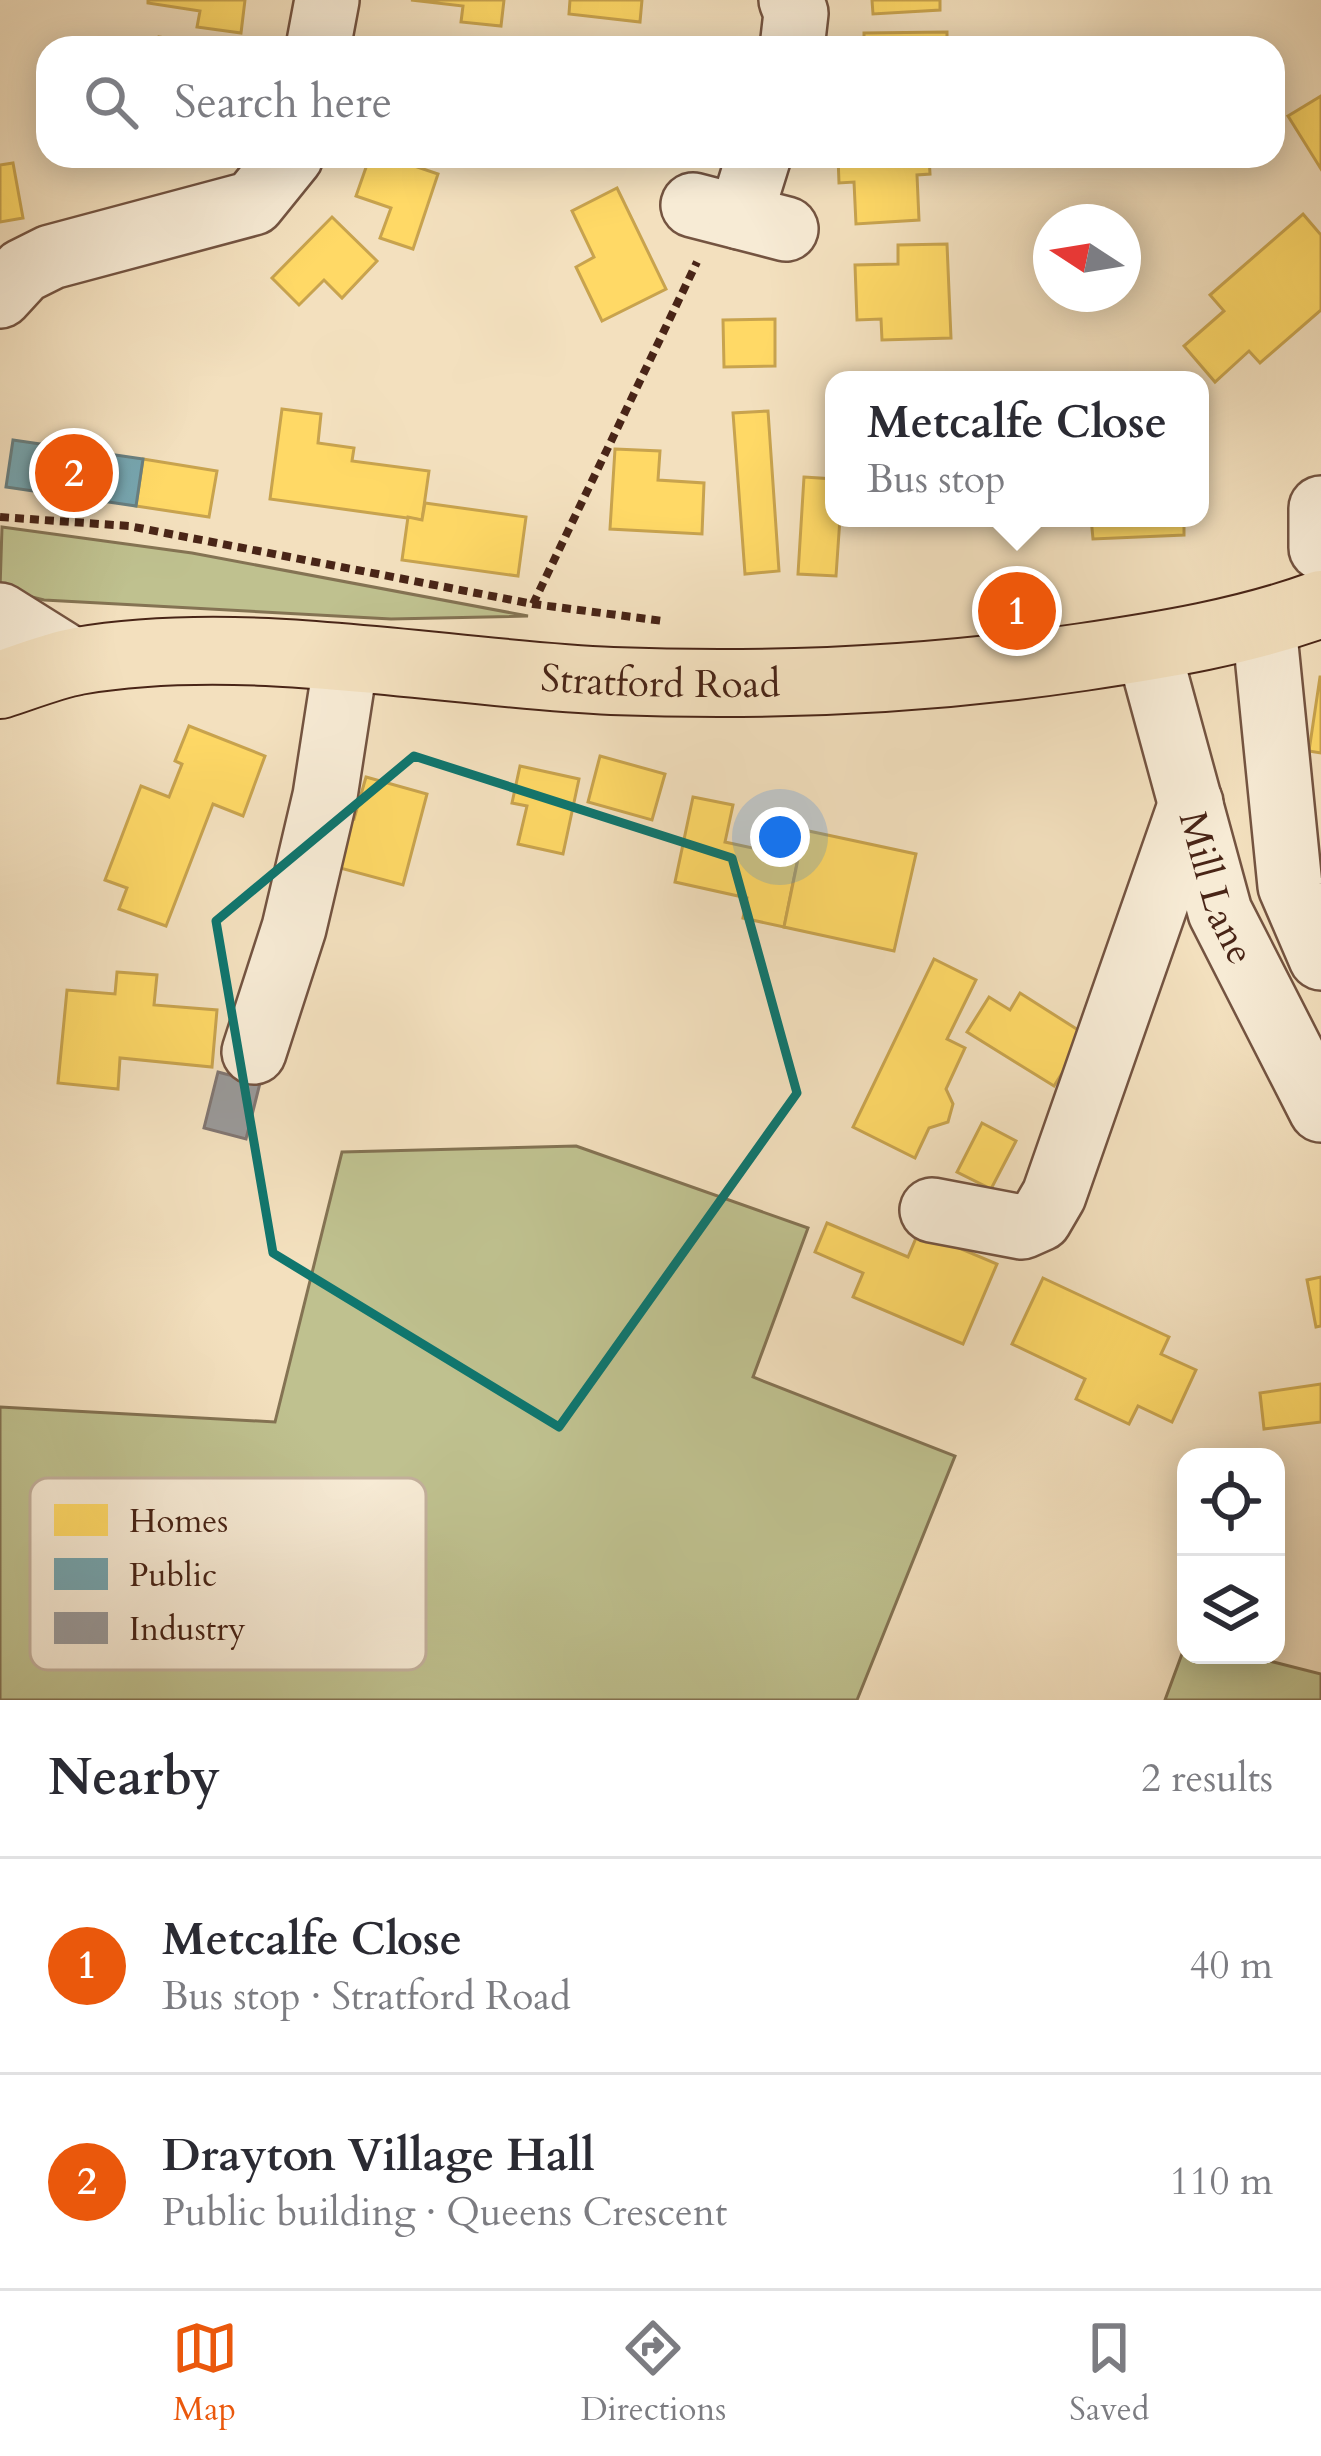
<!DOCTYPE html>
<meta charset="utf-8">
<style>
:root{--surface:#fff;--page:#f7f7f7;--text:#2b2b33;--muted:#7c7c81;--line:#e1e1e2;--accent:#ea580c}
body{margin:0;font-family:Cardo,serif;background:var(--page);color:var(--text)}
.controls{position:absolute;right:36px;bottom:36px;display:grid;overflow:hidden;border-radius:24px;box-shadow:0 6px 30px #0003}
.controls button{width:108px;height:108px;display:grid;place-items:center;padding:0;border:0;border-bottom:3px solid var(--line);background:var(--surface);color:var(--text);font:60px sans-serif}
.compass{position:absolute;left:1033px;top:204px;width:108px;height:108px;border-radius:50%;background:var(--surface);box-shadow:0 6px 30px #0003;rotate:282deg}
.you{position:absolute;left:780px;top:837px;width:42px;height:42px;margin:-30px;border:9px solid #fff;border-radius:50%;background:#1a73e8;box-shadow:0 0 0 18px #1a73e833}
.badge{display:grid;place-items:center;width:78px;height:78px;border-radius:50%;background:var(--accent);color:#fff;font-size:39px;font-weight:700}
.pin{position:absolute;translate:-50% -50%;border:6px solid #fff;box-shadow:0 3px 12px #0006}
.popup{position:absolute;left:825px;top:371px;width:384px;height:156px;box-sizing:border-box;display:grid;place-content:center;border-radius:24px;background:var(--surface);filter:drop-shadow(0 3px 9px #0005);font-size:39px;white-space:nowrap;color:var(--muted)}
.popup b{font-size:45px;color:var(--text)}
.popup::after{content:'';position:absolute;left:50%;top:100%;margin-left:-24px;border:24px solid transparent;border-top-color:var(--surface)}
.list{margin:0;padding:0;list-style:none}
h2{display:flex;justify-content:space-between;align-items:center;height:156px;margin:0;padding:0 48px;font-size:51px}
h2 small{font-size:39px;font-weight:400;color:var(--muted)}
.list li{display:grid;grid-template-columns:78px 1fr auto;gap:36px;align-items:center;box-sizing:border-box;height:216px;padding:0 48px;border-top:3px solid var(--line)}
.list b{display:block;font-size:45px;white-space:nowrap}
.list p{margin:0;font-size:39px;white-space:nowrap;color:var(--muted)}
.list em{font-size:39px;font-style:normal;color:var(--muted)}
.icon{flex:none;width:66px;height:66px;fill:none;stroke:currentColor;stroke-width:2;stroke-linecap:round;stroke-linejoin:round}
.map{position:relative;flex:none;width:1321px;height:1700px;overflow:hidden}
.search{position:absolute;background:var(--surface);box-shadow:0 6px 30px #0003;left:36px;right:36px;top:36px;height:132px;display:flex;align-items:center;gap:30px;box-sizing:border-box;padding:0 42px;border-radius:36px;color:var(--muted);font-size:45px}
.sheet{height:588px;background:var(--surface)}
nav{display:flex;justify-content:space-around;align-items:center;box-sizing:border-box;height:168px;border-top:3px solid var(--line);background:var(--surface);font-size:33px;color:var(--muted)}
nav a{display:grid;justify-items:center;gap:6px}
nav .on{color:var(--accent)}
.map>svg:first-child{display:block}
</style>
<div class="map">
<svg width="1321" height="1700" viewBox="0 0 1321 1700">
<rect width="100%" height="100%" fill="#f3e0be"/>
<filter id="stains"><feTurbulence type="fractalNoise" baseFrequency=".00167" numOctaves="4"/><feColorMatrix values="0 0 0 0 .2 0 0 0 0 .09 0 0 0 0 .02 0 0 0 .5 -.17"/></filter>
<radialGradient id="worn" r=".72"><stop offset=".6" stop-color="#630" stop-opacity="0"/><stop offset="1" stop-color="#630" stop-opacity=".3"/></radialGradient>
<g fill="#bfc18f" stroke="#847353" stroke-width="3">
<polygon points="2,527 192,553 528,616 391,619 44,600 0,589"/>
<polygon points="576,1146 808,1228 753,1377 955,1456 857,1700 0,1700 0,1407 275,1422 342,1152"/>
<polygon points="1186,1643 1186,1655 1246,1655 1321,1674 1321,1700 1165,1700"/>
</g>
<g fill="#ffd966" stroke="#c8a34e" stroke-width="3">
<polygon points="148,0 245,0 241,33 197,27 200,11 148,3"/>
<polygon points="411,0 504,0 501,26 461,22 463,6"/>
<polygon points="570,0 642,0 640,22 569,14"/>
<polygon points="872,0 940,0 940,10 873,14"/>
<polygon points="947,32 947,48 864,48 864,33"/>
<polygon points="159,37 232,48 157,48"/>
<polygon points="1321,96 1321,169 1288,116"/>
<polygon points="370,156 385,156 438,174 413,249 380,238 391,208 356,196"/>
<polygon points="838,156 929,156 930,174 917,175 919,220 856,224 854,182 839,183"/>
<polygon points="13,163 23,218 0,222 0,165"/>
<polygon points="617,188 666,289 602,321 576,267 594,257 572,211"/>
<polygon points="1303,214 1321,235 1321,310 1260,363 1249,351 1215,382 1184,346 1224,311 1210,295"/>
<polygon points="332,217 377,261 342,298 324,280 299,305 272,278"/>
<polygon points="947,244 951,338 882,340 881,319 857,320 855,265 898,264 898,245"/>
<polygon points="775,319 775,366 724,367 723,320"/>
<polygon points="282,409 321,414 318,443 354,448 352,461 429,471 422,520 270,499"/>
<polygon points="768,411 779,571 745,574 733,413"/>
<polygon points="615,449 660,451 658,480 704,483 702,534 610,529"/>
<polygon points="143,459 217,471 209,517 136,506"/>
<polygon points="804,477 834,479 834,518 840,518 836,576 798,574"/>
<polygon points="425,503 526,517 518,576 402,560 408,517 422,520"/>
<polygon points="1091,518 1184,518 1184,535 1093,539"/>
<polygon points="1320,677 1321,677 1321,753 1309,751"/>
<polygon points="189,726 265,756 243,816 213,804 166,926 119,909 127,888 105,880 141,786 169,797 182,764 175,761"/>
<polygon points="600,756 665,774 652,820 588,802"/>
<polygon points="520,766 579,779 563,854 518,844 527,806 512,803"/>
<polygon points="366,777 427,794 403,885 329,865 342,815 354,819"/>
<polygon points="693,797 733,805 725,842 798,858 784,927 743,918 747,898 675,882"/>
<polygon points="804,830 916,854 894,951 784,927"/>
<polygon points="934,959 976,980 947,1039 965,1048 946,1089 953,1104 948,1122 929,1128 915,1158 853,1127"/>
<polygon points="117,972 157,975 154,1005 217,1010 212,1067 120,1058 118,1089 58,1083 67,990 115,994"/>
<polygon points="1020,993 1086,1035 1054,1086 967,1032 989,997 1010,1010"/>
<polygon points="982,1123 1016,1141 991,1189 957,1172"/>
<polygon points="827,1223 908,1257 919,1231 997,1264 963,1344 853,1297 863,1273 815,1252"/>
<polygon points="1321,1277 1321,1326 1316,1327 1307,1280"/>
<polygon points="1043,1278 1169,1337 1161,1354 1196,1370 1172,1422 1138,1406 1129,1424 1076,1399 1085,1379 1012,1344"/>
<polygon points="1321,1384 1321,1422 1264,1429 1260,1393"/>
</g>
<polygon fill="#76a5af" stroke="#687f81" stroke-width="3" points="13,440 143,459 136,506 6,487"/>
<polygon fill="#999" stroke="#817672" stroke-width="3" points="218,1072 260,1083 246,1139 204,1128"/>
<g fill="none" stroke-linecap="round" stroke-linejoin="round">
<defs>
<g id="minor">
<polyline points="791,0 796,13 792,48"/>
<polyline points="318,48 327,0"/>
<polyline points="693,205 786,229"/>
<polyline points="740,217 759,156"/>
<polyline points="0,296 23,271 51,257 253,203 291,156"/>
<polyline points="1321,508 1321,548"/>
<polyline points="0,615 75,662"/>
<polyline points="1264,625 1290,886 1321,958"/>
<path id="s1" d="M1148,648L1220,912L1321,1110"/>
<polyline points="254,1052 294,928 325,796 346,660"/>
<polyline points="932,1210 1022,1227 1040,1219 1054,1195 1191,803"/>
</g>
<g id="major">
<path id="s2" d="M0,685C25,677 52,666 78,661C248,632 440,673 612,681C768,687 928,680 1083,657C1164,645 1244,632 1321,604"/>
</g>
</defs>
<use href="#minor" stroke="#745441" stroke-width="68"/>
<use href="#major" stroke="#492517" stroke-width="70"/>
<g stroke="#492517" stroke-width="8" stroke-dasharray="9 6" stroke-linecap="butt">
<polyline points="0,517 129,526 533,604 663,621"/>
<polyline points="533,604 697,262"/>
</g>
<use href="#minor" stroke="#f7ebd5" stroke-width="63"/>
<use href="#major" stroke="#f3e0be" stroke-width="66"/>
</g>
<path fill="none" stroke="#0f766e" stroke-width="9" stroke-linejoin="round" d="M414,756L732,858L797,1093L559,1427L273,1253L216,921Z"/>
<g text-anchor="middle" stroke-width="12" stroke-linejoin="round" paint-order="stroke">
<g font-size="39" fill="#492517" stroke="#f7ebd5">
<text dy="14" stroke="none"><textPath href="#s2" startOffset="666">Stratford Road</textPath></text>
<text dy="14" stroke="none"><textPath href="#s1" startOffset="249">Mill Lane</textPath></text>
</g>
</g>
<rect x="30" y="1478" width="396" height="192" rx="18" fill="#f7ebd5" stroke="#c3b09c" stroke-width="3"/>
<rect x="54" y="1504" width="54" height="32" fill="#ffd966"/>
<rect x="54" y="1558" width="54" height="32" fill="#76a5af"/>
<rect x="54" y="1612" width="54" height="32" fill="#999"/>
<g font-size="33" fill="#492517">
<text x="129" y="1532">Homes</text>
<text x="129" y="1586">Public</text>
<text x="129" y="1640">Industry</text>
</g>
<rect width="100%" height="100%" filter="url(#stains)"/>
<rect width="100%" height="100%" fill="url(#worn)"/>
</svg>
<div class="controls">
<button><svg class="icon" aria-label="locate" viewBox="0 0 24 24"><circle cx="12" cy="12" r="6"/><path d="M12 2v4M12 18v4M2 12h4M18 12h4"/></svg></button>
<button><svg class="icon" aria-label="layers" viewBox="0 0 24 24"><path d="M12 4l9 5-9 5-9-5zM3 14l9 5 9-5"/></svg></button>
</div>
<svg class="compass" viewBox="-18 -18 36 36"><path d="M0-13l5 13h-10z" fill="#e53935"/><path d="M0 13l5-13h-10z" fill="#7c7c81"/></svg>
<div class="you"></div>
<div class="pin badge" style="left:1017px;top:611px">1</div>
<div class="popup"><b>Metcalfe Close</b>Bus stop</div>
<div class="pin badge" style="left:74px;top:473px">2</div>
<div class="search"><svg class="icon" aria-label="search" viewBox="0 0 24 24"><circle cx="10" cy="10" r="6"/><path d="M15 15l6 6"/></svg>Search here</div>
</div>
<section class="sheet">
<h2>Nearby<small>2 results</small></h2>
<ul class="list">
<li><span class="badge">1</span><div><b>Metcalfe Close</b><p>Bus stop · Stratford Road</p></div><em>40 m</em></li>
<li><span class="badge">2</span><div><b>Drayton Village Hall</b><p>Public building · Queens Crescent</p></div><em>110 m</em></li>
</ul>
</section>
<nav>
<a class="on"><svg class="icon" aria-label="map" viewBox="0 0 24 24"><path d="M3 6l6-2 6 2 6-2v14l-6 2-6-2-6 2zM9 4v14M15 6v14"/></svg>Map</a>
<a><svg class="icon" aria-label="directions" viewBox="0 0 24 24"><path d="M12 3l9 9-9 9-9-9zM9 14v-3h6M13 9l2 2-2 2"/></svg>Directions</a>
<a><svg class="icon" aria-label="saved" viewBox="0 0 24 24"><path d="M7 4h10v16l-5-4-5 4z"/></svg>Saved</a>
</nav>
